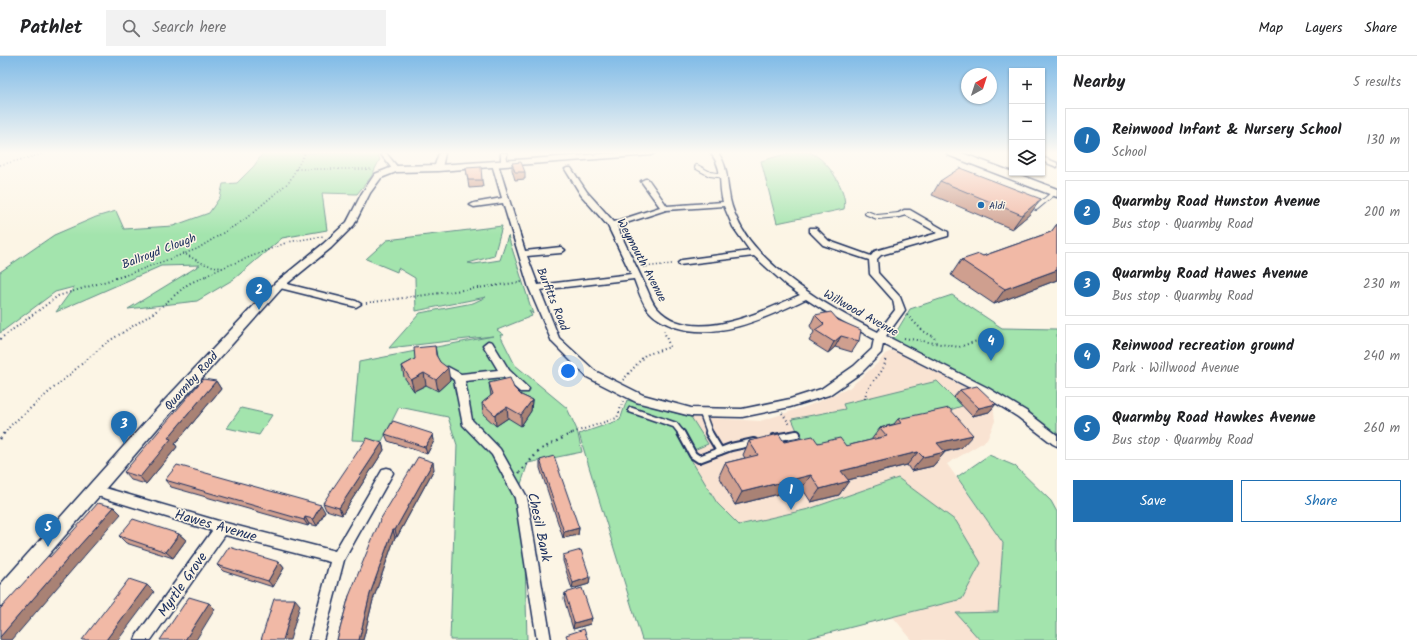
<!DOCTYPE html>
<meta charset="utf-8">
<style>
:root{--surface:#fff;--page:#f2f2f2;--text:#202124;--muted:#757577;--line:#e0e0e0;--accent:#1f6fb2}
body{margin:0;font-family:Kalam,sans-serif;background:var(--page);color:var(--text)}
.controls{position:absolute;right:12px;top:12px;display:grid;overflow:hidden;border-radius:0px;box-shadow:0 1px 3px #0004}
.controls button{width:36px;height:36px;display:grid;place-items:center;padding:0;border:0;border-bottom:1px solid var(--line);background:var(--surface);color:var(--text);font:20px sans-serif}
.compass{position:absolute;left:961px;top:12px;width:36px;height:36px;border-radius:50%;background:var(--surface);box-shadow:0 1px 3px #0004;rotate:39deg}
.you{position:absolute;left:568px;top:315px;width:14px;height:14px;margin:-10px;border:3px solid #fff;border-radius:50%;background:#1a73e8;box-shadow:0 0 0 6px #1a73e833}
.badge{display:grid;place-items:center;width:26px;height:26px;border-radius:50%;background:var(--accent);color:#fff;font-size:13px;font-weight:700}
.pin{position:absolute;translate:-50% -33px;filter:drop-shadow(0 1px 2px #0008)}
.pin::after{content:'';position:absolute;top:21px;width:14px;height:12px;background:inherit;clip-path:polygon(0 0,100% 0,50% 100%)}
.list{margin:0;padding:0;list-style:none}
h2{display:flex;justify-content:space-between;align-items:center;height:52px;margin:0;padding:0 16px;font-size:17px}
h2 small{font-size:13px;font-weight:400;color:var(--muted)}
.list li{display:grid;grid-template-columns:26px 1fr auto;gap:12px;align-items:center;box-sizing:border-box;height:64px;margin:0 8px 8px;padding:0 8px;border:1px solid var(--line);border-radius:0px}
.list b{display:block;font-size:15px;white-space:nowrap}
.list p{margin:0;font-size:13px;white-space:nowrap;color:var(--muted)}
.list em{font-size:13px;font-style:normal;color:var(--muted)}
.actions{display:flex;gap:8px;padding:12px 16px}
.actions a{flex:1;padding:9px 0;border:1px solid var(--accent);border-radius:0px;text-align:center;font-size:14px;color:var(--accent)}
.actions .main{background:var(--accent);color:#fff}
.icon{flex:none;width:22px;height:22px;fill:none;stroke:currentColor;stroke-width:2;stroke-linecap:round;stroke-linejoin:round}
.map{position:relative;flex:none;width:1057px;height:584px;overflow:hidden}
header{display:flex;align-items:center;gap:24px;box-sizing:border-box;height:56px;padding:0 20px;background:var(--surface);border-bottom:1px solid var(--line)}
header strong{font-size:19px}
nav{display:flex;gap:22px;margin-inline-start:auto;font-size:14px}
.search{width:280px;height:36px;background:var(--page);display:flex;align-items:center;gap:10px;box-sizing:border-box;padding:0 14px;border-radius:0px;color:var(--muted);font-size:15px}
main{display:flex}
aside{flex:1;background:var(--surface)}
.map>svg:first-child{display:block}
</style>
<header>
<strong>Pathlet</strong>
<div class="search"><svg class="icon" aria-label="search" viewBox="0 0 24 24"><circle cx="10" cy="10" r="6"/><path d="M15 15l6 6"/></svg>Search here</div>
<nav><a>Map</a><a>Layers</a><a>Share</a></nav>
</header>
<main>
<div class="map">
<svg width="1057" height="584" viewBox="0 0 1057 584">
<rect width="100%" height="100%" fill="#fcf5e5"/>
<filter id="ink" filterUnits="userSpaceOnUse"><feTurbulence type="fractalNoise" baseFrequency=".025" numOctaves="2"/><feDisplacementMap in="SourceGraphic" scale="8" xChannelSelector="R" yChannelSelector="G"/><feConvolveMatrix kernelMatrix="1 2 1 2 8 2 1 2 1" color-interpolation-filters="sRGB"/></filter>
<g filter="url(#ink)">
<polygon fill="#f9e3d2" points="892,295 904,298 993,347 995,365 987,384 947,408 1003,487 998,556 980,584 912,584 893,561 801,584 642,584 579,378 620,364 627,344 691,361 760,365 808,350 849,332 879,306 885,298"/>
<g fill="#a3e4ad" stroke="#5f8a86">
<polygon points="263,97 376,97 380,103 371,121 357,138 322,137 327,174 282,182 234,223 197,245 128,253 200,209 161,210 56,256 74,231 55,236 0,277 0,216 54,179 96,161 116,155 124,173 173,170 209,157 220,141 223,128 237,127 254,110"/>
<path d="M789,97C795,97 805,95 811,97C827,103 849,136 844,153L777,167L761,105Z"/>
<polygon points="502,170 494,200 468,207 474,208 500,204 508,180 533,258 529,255 532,260 497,274 504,279 500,279 515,309 567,352 577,374 582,396 528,407 515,446 525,504 527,584 450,584 457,389 448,361 399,351 382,385 352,384 359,306 493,280 389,292 420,257 473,247 486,241 416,255 415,222 398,212 397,216 366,203 387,184"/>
<polygon points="952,239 1002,272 1057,273 1057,385 992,339 889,288 910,253"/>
<polygon points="937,325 962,350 941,357 876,394 805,393 792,363 845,353 843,348"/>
<polygon points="627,344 691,361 708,388 687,397 717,447 739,469 809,453 898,422 956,465 981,507 962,543 801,584 642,584 579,378 620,364"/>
<polygon points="241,352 272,359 259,379 227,372"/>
<polygon points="989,399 1015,410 1051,445 1057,456 1057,584 980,584 956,557 998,556 1003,487 957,421"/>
</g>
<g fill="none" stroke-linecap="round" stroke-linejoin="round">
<defs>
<g id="service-far2">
<polyline points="697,111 710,118 725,120"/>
<polyline points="1030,150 1036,152 1055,136"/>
<polyline points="867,157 877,161 899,159"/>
</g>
<g id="service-far1">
<polyline points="631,354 675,369 682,378"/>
<polyline points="702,356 710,378"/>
<polyline points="795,378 797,378"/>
</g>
<g id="service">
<polyline points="681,377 693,399 699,403 731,391 754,386"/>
<polyline points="709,377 720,395"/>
<polyline points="774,382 797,378"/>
</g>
<g id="minor">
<polygon points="380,97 386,97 399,113 397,114 393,114"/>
<polygon points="439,97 445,97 442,112 438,114 434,112"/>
<polygon points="501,97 507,97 506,108 501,107"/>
<path d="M711,97H718C728,110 726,122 729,137C730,146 733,155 737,163C757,210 833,254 878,276L895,254L893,244L870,218L869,204L823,189L810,176V172H816L829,185L871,200L875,195L938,177L906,159L899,161L895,159L904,154H910L948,176V180L881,199L877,203L878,217L900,241L905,254L886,280L988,332L1026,355L1057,379V390L1053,388L1018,361L980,337L883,288L881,297L862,316L829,339L790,351L742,361L691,360L636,346L587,321L552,286L529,232L503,147L474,151L470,149L474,147L502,142L492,108L495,106L498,108L525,195L561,191L565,194L561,197L527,200L538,229L631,218L608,170L581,139L565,113L567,112H571L587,136L614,166L660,151L641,125L645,123H648L667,150L723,146C718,126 724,115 711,97ZM724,150L733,171L750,195L682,204L678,207L679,209L754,200L786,229L800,239C763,255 692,291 657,252C652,247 649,237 646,231C636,210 626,190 617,170L666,154ZM634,223C638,233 642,248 650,256C656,263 667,268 675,271C720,285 767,261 806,243L823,254L874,283L872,293L854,310L821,333L790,343L742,353L691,352L643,339L595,315L559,282L540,234Z"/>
<polygon points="1042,101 1057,107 1057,111 1042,105"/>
<polygon points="279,226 356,245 361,248 356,251 276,231 275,229 276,227"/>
<polygon points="488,285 492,286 509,314 529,333 528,336 520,336 503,321 465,325 472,364 500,393 527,441 551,584 537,584 515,442 492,399 463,369 454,324 443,315 444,312 448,311 461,318 498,314 483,289"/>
<polygon points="387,412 391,413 393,417 344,504 323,584 309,584 330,506 225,479 151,584 135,584 137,579 212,475 91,438 89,434 91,430 95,429 222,466 335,495 383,413"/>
</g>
<polygon id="tertiary" points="617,97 655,97 651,99 438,115 396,116 381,122 370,137 354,169 331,192 283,231 175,352 6,548 0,550 0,529 165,344 275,227 323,188 347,166 362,137 375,118 395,110 438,109"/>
<polygon id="trunk" points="947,97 962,97 1057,133 1057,141 948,99"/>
</defs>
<use href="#service-far2" stroke="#1b2f5e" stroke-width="6"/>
<use href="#service-far1" stroke="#1b2f5e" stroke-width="8"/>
<use href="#service" stroke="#1b2f5e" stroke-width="10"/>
<use href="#minor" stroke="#1b2f5e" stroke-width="3"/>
<use href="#tertiary" stroke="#1b2f5e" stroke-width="3"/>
<use href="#trunk" stroke="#1b2f5e" stroke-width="3"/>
<g stroke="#1b2f5e" stroke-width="1.5" stroke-dasharray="1 2.5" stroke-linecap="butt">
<polyline points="0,109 47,97"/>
<polyline points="296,113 372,113"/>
<polyline points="183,197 204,208 222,212 288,186 324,180"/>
<polyline points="643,211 672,208"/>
<polyline points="123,220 197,193 244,164 289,126 305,97"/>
<polyline points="206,220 222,212"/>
</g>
<g stroke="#1b2f5e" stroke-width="2" stroke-dasharray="1 3" stroke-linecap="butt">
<polyline points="366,247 522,226"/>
<polyline points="907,259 923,275 934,281 937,289"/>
<polyline points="904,282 959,291 977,285"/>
<polyline points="0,283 58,240 126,219"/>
<polyline points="623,324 645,299 670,291 663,273"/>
<path d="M865,343C866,325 887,319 885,301"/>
<polyline points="782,357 791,370"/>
<polyline points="4,378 11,369 106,287 155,256 188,228 208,219"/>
<polyline points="569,378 617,362 623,345"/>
</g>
<g stroke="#1b2f5e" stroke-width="2.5" stroke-dasharray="1.5 4" stroke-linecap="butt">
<polyline points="0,383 4,377"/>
<polyline points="519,417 540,394 572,377"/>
</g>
<use href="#service-far2" stroke="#fcf5e5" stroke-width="4"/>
<use href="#service-far1" stroke="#fcf5e5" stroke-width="5"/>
<use href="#service" stroke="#fcf5e5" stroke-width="6"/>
<use href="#minor" fill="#fcf5e5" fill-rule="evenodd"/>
<use href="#tertiary" fill="#fcf5e5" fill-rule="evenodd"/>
<use href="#trunk" fill="#fcf5e5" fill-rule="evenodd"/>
</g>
<g fill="#cf9f8f" stroke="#1b2f5e">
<polygon points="512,107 525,116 525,123 515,124 512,114"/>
<polygon points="466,112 482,124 483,131 469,132"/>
<polygon points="940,125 1041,143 1030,158 1012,173 932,139"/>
<polygon points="1057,168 1057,224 994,248 951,219 961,204 983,200 1051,176"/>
<polygon points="815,259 838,264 859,285 852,296 835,291 828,297 809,285 814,276 810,270"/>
<polygon points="435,290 437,301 450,324 438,335 426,329 414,335 404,321 402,310 415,303"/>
<polygon points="216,325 221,333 175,388 177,391 146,428 131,424 124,416"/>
<polygon points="489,327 514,332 521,339 532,344 531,355 521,370 508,362 496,370 483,358 482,347 491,340"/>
<polygon points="960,334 996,348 989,356 972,360 954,341"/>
<polygon points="898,363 961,392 945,396 933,410 911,415 907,409 848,424 839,439 811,446 802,432 735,449 719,420 725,407 745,402 743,399 749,385 818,387 846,390 871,384 880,372 894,368"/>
<polygon points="385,378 433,378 434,385 427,398 388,385"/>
<polygon points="382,387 384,394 342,459 326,454 323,447"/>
<polygon points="540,404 579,472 578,479 563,482 540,412"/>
<polygon points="434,413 397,481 395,481 373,544 363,584 337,584 349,540"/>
<polygon points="165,424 325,456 317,470 309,468 308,470 171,431"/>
<polygon points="179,478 186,484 173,502 126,487 119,480"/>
<polygon points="563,499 590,521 589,528 572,533 563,505"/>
<polygon points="279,506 284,512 273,531 223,515 217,509"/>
<polygon points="565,537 592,562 590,568 573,573 564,543"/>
</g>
<g fill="#a98274" stroke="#1b2f5e">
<polygon points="1041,143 1030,158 1012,173 1022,159"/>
<polygon points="1057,214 1057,224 994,248 1005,233"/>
<polygon points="841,280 835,291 828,297 834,286"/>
<polygon points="448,312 450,324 438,335 436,324"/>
<polygon points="424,317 426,329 414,335 411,324"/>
<polygon points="216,325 221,333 175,388 177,391 146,428 140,421 168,382"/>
<polygon points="532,344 531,355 521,370 521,359"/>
<polygon points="996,348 989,356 972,360 979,352"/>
<polygon points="507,351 508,362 496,370 495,359"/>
<polygon points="433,378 434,385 427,398 425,391"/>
<polygon points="973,379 961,392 925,400 937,387"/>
<polygon points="382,387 384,394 342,459 339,452"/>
<polygon points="918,396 907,409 832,428 841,415"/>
<polygon points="945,396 933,410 911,415 923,401"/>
<polygon points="433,406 434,413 397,481 395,474"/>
<polygon points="811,419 802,432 735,449 742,436"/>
<polygon points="849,425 839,439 811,446 820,433"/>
<polygon points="321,449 325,456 317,470 313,463"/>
<polygon points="114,451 121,458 79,506 12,584 0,584 0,581 71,499"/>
<polygon points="305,461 309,468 308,470 304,464"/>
<polygon points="579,472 578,479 563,482 564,476"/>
<polygon points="393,474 395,481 373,544 363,584 359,584 370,538"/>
<polygon points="179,478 186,484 173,502 166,496"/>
<polygon points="279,506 284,512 273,531 268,525"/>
<polygon points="590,521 589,528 572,533 573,527"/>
<polygon points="147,529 154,536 118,584 106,584"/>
<polygon points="295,543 300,549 290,584 283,584"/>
<polygon points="209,547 215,553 196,584 185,584"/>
<polygon points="592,562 590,568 573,573 574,567"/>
</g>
<g fill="#f1b9a6" stroke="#1b2f5e">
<polygon points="521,106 525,116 515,116 512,107"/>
<polygon points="481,111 482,124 468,124 466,112"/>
<polygon points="960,112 1041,143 1022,159 940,125"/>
<polygon points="1057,168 1057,214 1005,233 961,204 979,198 983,200 1051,176"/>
<polygon points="831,256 838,264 861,274 859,285 841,280 834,286 815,274 824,268 815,259"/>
<polygon points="435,290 436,299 440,306 448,312 436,324 424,317 411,324 402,310 415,303 414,292"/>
<polygon points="510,322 514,332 521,339 532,344 521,359 507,351 495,359 482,347 493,338 489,327"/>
<polygon points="203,323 216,325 168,382 171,383 140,421 124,416"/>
<polygon points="977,330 996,348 979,352 960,334"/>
<polygon points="949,352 973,379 937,387 945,396 923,401 918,396 841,415 849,425 820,433 811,419 742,436 725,407 758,399 749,385 779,378 784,386 813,380 818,387 840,382 846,390 887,380 880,372 901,367 898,363"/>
<polygon points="393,365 433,378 425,391 385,378"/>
<polygon points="367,382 382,387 339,452 323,447"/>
<polygon points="554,400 579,472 564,476 540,404"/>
<polygon points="418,401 433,406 395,474 393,474 370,538 359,584 337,584 349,540 380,464"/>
<polygon points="177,409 321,449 313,463 305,461 304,464 165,424"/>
<polygon points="98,447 114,451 71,499 0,581 0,553 48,500 50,501"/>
<polygon points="133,463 179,478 166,496 119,480"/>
<polygon points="229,491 279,506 268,525 217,509"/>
<polygon points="581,494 590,521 573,527 563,499"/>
<polygon points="129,523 147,529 106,584 82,584"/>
<polygon points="582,532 592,562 574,567 565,537"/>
<polygon points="189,541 209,547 185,584 160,584"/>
<polygon points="274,543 295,543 283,584 261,584"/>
<polygon points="584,573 588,584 568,584 566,579"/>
</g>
</g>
<linearGradient id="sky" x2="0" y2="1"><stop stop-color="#80bbe7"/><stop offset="0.54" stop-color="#fefaf3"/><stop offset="1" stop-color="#fefaf3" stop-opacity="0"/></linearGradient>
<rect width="1057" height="179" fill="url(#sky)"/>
<circle fill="#1f6fb2" stroke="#fcf5e5" stroke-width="1.5" cx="981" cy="149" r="4"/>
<g text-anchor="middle" stroke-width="3" stroke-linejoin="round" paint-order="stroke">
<g font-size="10" fill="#1b2f5e" stroke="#fcf5e5" text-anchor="start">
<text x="989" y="153">Aldi</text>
</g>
<g font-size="12" fill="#1b2f5e" stroke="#fcf5e5">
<text transform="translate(159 195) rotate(-21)" y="4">Ballroyd Clough</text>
<text transform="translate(642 204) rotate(62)" y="4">Weymouth Avenue</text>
<text transform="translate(553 243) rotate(68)" y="4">Burfitts Road</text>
<text transform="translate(861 257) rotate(29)" y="4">Willwood Avenue</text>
<text transform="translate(191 325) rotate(-48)" y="4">Quarmby Road</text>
</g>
<g font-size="14" fill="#1b2f5e" stroke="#fcf5e5">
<text transform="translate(216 469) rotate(16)" y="5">Hawes Avenue</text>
<text transform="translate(540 471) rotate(78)" y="5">Chesil Bank</text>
<text transform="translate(182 528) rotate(-55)" y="5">Myrtle Grove</text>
</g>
</g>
</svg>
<div class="controls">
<button>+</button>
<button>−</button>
<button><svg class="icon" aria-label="layers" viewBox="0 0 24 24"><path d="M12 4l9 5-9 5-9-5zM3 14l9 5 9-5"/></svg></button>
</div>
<svg class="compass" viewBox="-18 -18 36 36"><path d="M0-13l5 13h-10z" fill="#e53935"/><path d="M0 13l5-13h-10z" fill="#757577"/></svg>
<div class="you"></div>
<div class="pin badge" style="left:791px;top:454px">1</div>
<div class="pin badge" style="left:259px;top:254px">2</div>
<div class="pin badge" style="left:124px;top:388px">3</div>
<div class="pin badge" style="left:991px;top:305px">4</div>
<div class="pin badge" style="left:48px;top:491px">5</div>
</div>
<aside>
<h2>Nearby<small>5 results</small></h2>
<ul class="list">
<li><span class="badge">1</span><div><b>Reinwood Infant &amp; Nursery School</b><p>School</p></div><em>130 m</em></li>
<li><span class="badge">2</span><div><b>Quarmby Road Hunston Avenue</b><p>Bus stop · Quarmby Road</p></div><em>200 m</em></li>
<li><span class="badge">3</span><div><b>Quarmby Road Hawes Avenue</b><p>Bus stop · Quarmby Road</p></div><em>230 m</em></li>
<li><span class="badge">4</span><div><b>Reinwood recreation ground</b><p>Park · Willwood Avenue</p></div><em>240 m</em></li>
<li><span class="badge">5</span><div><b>Quarmby Road Hawkes Avenue</b><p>Bus stop · Quarmby Road</p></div><em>260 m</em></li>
</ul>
<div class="actions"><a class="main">Save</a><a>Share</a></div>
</aside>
</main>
